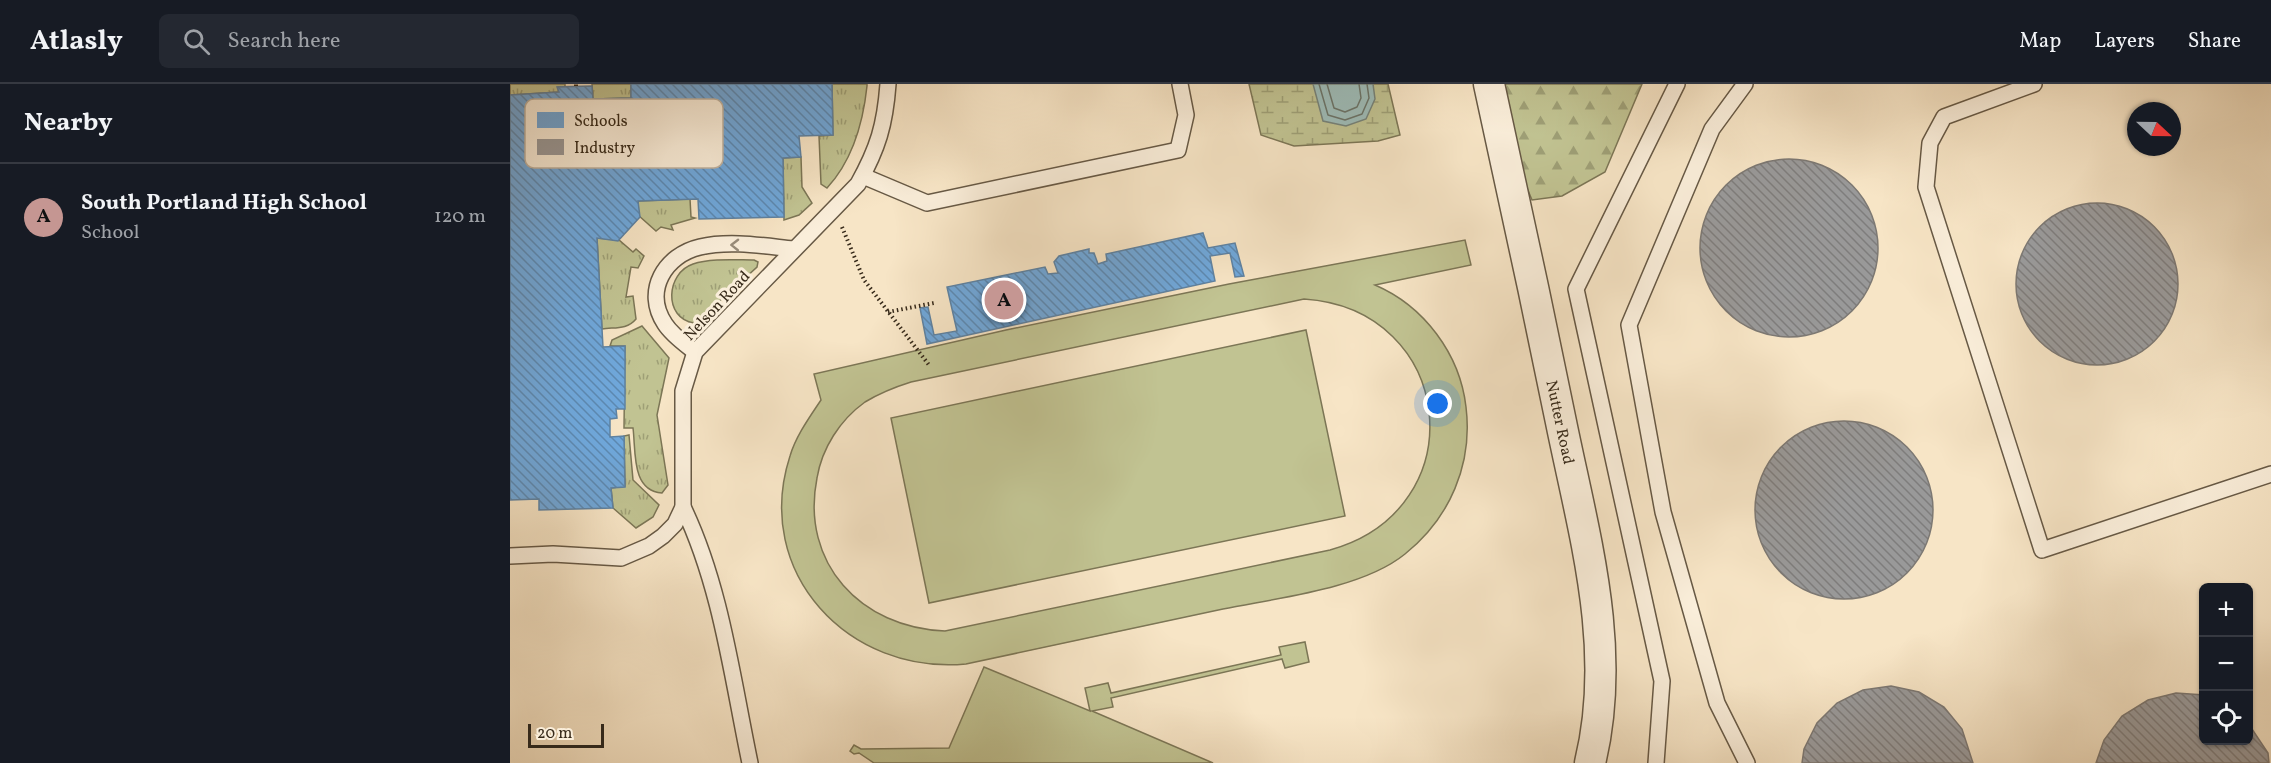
<!DOCTYPE html>
<meta charset="utf-8">
<style>
:root{--surface:#171b24;--page:#242831;--text:#f1f3f6;--muted:#9ea1a6;--line:#363941;--accent:#c59692}
body{margin:0;font-family:Vollkorn,serif;background:var(--page);color:var(--text)}
.controls{position:absolute;right:18px;bottom:18px;display:grid;overflow:hidden;border-radius:9px;box-shadow:0 2px 4px #0004}
.controls button{width:54px;height:54px;display:grid;place-items:center;padding:0;border:0;border-bottom:2px solid var(--line);background:var(--surface);color:var(--text);font:30px sans-serif}
.compass{position:absolute;left:1617px;top:18px;width:54px;height:54px;border-radius:50%;background:var(--surface);box-shadow:0 2px 4px #0004;rotate:112deg}
.scale{position:absolute;left:18px;bottom:15px;width:76px;box-sizing:border-box;padding-left:6px;border:3px solid #372a1a;border-top:0;font-size:16px;line-height:21px;white-space:nowrap;color:#372a1a;-webkit-text-stroke:4px #faeeda;paint-order:stroke}
.you{position:absolute;left:928px;top:320px;width:21px;height:21px;margin:-15px;border:4px solid #fff;border-radius:50%;background:#1a73e8;box-shadow:0 0 0 9px #1a73e833}
.badge{display:grid;place-items:center;width:39px;height:39px;border-radius:50%;background:var(--accent);color:#111;font-size:20px;font-weight:700}
.pin{position:absolute;translate:-50% -50%;border:3px solid #fff;box-shadow:0 2px 6px #0006}
.list{margin:0;padding:0;list-style:none}
h2{display:flex;justify-content:space-between;align-items:center;height:78px;margin:0;padding:0 24px;font-size:26px}
h2 small{font-size:20px;font-weight:400;color:var(--muted)}
.list li{display:grid;grid-template-columns:39px 1fr auto;gap:18px;align-items:center;box-sizing:border-box;height:108px;padding:0 24px;border-top:2px solid var(--line)}
.list b{display:block;font-size:22px;white-space:nowrap}
.list p{margin:0;font-size:20px;white-space:nowrap;color:var(--muted)}
.list em{font-size:20px;font-style:normal;color:var(--muted)}
.icon{flex:none;width:33px;height:33px;fill:none;stroke:currentColor;stroke-width:2;stroke-linecap:round;stroke-linejoin:round}
.map{position:relative;flex:none;width:1761px;height:679px;overflow:hidden}
header{display:flex;align-items:center;gap:36px;box-sizing:border-box;height:84px;padding:0 30px;background:var(--surface);border-bottom:2px solid var(--line)}
header strong{font-size:28px}
nav{display:flex;gap:33px;margin-inline-start:auto;font-size:21px}
.search{width:420px;height:54px;background:var(--page);display:flex;align-items:center;gap:15px;box-sizing:border-box;padding:0 21px;border-radius:9px;color:var(--muted);font-size:22px}
main{display:flex}
aside{flex:1;background:var(--surface)}
.map>svg:first-child{display:block}
</style>
<header>
<strong>Atlasly</strong>
<div class="search"><svg class="icon" aria-label="search" viewBox="0 0 24 24"><circle cx="10" cy="10" r="6"/><path d="M15 15l6 6"/></svg>Search here</div>
<nav><a>Map</a><a>Layers</a><a>Share</a></nav>
</header>
<main>
<aside>
<h2>Nearby<small></small></h2>
<ul class="list">
<li><span class="badge">A</span><div><b>South Portland High School</b><p>School</p></div><em>120 m</em></li>
</ul>
</aside>
<div class="map">
<svg width="1761" height="679" viewBox="0 0 1761 679">
<defs>
<pattern id="grass-tufts" width="24" height="20" patternUnits="userSpaceOnUse" patternTransform="scale(1.5)"><rect width="24" height="20" fill="#c1c392"/><path d="M3 7l-1-3M5 7V3M7 7l1-3M15 17l-1-3M17 17v-4M19 17l1-3" fill="none" stroke="#9e9f76"/></pattern>
<pattern id="forest-firs" width="22" height="20" patternUnits="userSpaceOnUse" patternTransform="scale(1.5)"><rect width="22" height="20" fill="#c1c392"/><path d="M5 1l3.5 6h-7zM16 11l3.5 6h-7z" fill="#9e9f76"/></pattern>
<pattern id="wetland-marsh" width="20" height="14" patternUnits="userSpaceOnUse" patternTransform="scale(1.5)"><rect width="20" height="14" fill="#c1c392"/><path d="M1 5h8M5 5V1M11 12h8M15 12V8" fill="none" stroke="#9e9f76"/></pattern>
<pattern id="schools-back-hatch" width="6" height="6" patternUnits="userSpaceOnUse" patternTransform="scale(1.5)"><rect width="6" height="6" fill="#6fa8dc"/><path d="M-1 5l2 2M0 0l6 6M5-1l2 2" fill="none" stroke="#5c89b2"/></pattern>
<pattern id="industry-back-hatch" width="6" height="6" patternUnits="userSpaceOnUse" patternTransform="scale(1.5)"><rect width="6" height="6" fill="#999"/><path d="M-1 5l2 2M0 0l6 6M5-1l2 2" fill="none" stroke="#7e7d7c"/></pattern>
</defs>
<rect width="100%" height="100%" fill="#f7e5c6"/>
<filter id="stains"><feTurbulence type="fractalNoise" baseFrequency=".00333" numOctaves="4"/><feColorMatrix values="0 0 0 0 .2 0 0 0 0 .09 0 0 0 0 .02 0 0 0 .5 -.17"/></filter>
<radialGradient id="worn" r=".72"><stop offset=".6" stop-color="#630" stop-opacity="0"/><stop offset="1" stop-color="#630" stop-opacity=".3"/></radialGradient>
<g fill="url(#grass-tufts)" stroke="#7c7656" stroke-width="1.5">
<polygon points="0,0 55,0 55,3 48,3 49,8 0,11"/>
<polygon points="82,0 121,0 121,14 83,15"/>
<path d="M322,0H357V2C353,40 343,76 317,104L311,100L309,52L323,51Z"/>
<polygon points="291,73 292,103 302,119 289,131 274,136 273,74"/>
<polygon points="180,115 181,133 185,134 161,141 163,146 151,143 146,147 128,131 128,117"/>
<path d="M87,154L109,156L123,168L126,165L134,172L128,184L121,183L116,213L123,212L126,235C117,246 104,243 92,245Z"/>
<path d="M244,176L248,178L247,183L192,233L184,239C153,234 156,189 183,180C200,174 226,176 244,176Z"/>
<path d="M132,242L159,274L147,331L158,401L152,409C121,407 126,367 123,344H114L115,262H100L102,256Z"/>
<polygon points="119,351 123,396 149,421 143,433 126,444 103,424 101,404 115,402 114,352"/>
</g>
<polygon fill="url(#forest-firs)" stroke="#7c7656" stroke-width="1.5" points="996,0 1132,0 1095,88 1052,112 1022,116 984,24"/>
<polygon fill="url(#wetland-marsh)" stroke="#7c7656" stroke-width="1.5" points="739,0 878,0 890,51 868,57 784,62 751,51"/>
<g fill="#c1c392" stroke="#7c7656" stroke-width="1.5" fill-rule="evenodd">
<path d="M955,156L961,181L865,201C914,222 950,270 956,323C963,380 940,434 895,470C852,505 767,514 713,525C628,544 542,562 456,580C339,591 242,489 280,372C286,352 299,334 311,316L304,290L496,246L719,200ZM794,215C946,225 967,425 820,466L435,547C351,544 290,479 307,394C312,364 330,336 355,318C370,309 385,303 401,298Z"/>
<polygon points="796,246 835,432 419,519 381,334"/>
<polygon points="795,558 799,578 775,584 772,575 601,614 603,623 582,627 703,679 364,679 349,669 344,670 340,667 344,661 351,665 439,664 474,583 580,627 575,604 598,599 601,609 771,571 769,563"/>
</g>
<polygon fill="#9ebebb" stroke="#75837b" stroke-width="1.5" points="803,0 863,0 865,15 856,35 836,42 813,37"/>
<g fill="url(#schools-back-hatch)" stroke="#5e82a2" stroke-width="1.5">
<polygon points="121,0 322,0 323,51 289,52 291,73 273,74 274,133 189,135 188,115 128,117 130,133 108,157 87,154 93,263 115,262 115,325 106,325 107,334 100,335 100,353 114,352 115,403 101,404 103,424 29,426 29,415 0,416 0,11 49,8 47,3 82,2 83,15 121,14"/>
<polygon points="693,149 698,164 725,159 734,192 725,193 720,169 700,172 705,197 417,260 410,224 418,223 424,251 447,247 437,203 535,183 538,190 548,189 544,178 549,172 579,165 579,169 584,169 588,180 597,177 596,170"/>
</g>
<g fill="url(#industry-back-hatch)" stroke="#7c7873" stroke-width="1.5">
<circle cx="1279" cy="164" r="89"/>
<circle cx="1587" cy="200" r="81"/>
<circle cx="1334" cy="426" r="89"/>
<polygon points="1381,602 1409,608 1434,623 1452,645 1463,679 1292,679 1294,665 1307,639 1327,619 1353,606"/>
<polygon points="1666,609 1694,611 1694,656 1738,656 1738,639 1758,669 1759,679 1586,679 1594,656 1612,632 1638,616"/>
</g>
<g fill="none" stroke-linecap="round" stroke-linejoin="round">
<g stroke="#6a746a" stroke-width="1.5">
<polyline points="809,0 818,31 835,36 852,30 859,14 857,0"/>
<polyline points="817,0 824,24 835,28 847,23 851,14 849,0"/>
</g>
<defs>
<g id="service">
<polyline points="1235,0 1202,45 1119,241 1153,428 1207,619 1237,679"/>
<polyline points="1524,0 1434,33 1420,59 1416,103 1532,466 1761,390"/>
<polyline points="353,92 417,119 668,66 676,31 670,0"/>
<path d="M185,268C175,260 162,251 155,240C133,207 155,171 190,163C220,156 254,162 283,165"/>
<path d="M173,423C211,502 222,593 240,679"/>
<path d="M0,472L43,470L111,474L139,462L153,452L165,440L173,423V307L185,268L348,100C368,64 375,41 378,0"/>
<polyline points="1146,679 1152,597 1066,205 1167,0"/>
</g>
<path id="minor" d="M979,0C1004,113 1028,225 1051,338C1074,451 1108,564 1080,679"/>
</defs>
<use href="#service" stroke="#675945" stroke-width="18"/>
<use href="#minor" stroke="#675945" stroke-width="33"/>
<g stroke="#372a1a" stroke-width="4" stroke-dasharray="1.5 3" stroke-linecap="butt">
<polyline points="66,2 66,0"/>
<polyline points="332,143 354,196 419,281"/>
<polyline points="378,228 424,219"/>
</g>
<use href="#service" stroke="#faeeda" stroke-width="15"/>
<use href="#minor" stroke="#faeeda" stroke-width="30"/>
</g>
<defs><path id="oneway-chevron" d="M-2-3.5L2.5 0L-2 3.5" fill="none" stroke-width="1.6" stroke-linecap="round" stroke-linejoin="round" transform="scale(1.5)"/></defs>
<use stroke="#988c7a" href="#oneway-chevron" transform="translate(225 161) rotate(-179)"/>
<g text-anchor="middle" stroke-width="6" stroke-linejoin="round" paint-order="stroke">
<g font-size="16" fill="#372a1a" stroke="#faeeda">
<text transform="translate(206 221) rotate(-47)" y="6">Nelson Road</text>
<text transform="translate(1051 338) rotate(78)" y="6">Nutter Road</text>
</g>
</g>
<rect x="15" y="15" width="198" height="69" rx="9" fill="#faeeda" stroke="#c0b3a0" stroke-width="1.5"/>
<rect x="27" y="28" width="27" height="16" fill="#6fa8dc"/>
<rect x="27" y="55" width="27" height="16" fill="#999"/>
<g font-size="16" fill="#372a1a">
<text x="64" y="42">Schools</text>
<text x="64" y="69">Industry</text>
</g>
<rect width="100%" height="100%" filter="url(#stains)"/>
<rect width="100%" height="100%" fill="url(#worn)"/>
</svg>
<div class="controls">
<button>+</button>
<button>−</button>
<button><svg class="icon" aria-label="locate" viewBox="0 0 24 24"><circle cx="12" cy="12" r="6"/><path d="M12 2v4M12 18v4M2 12h4M18 12h4"/></svg></button>
</div>
<svg class="compass" viewBox="-18 -18 36 36"><path d="M0-13l5 13h-10z" fill="#e53935"/><path d="M0 13l5-13h-10z" fill="#9ea1a6"/></svg>
<div class="scale">20 m</div>
<div class="you"></div>
<div class="pin badge" style="left:494px;top:216px">A</div>
</div>
</main>
